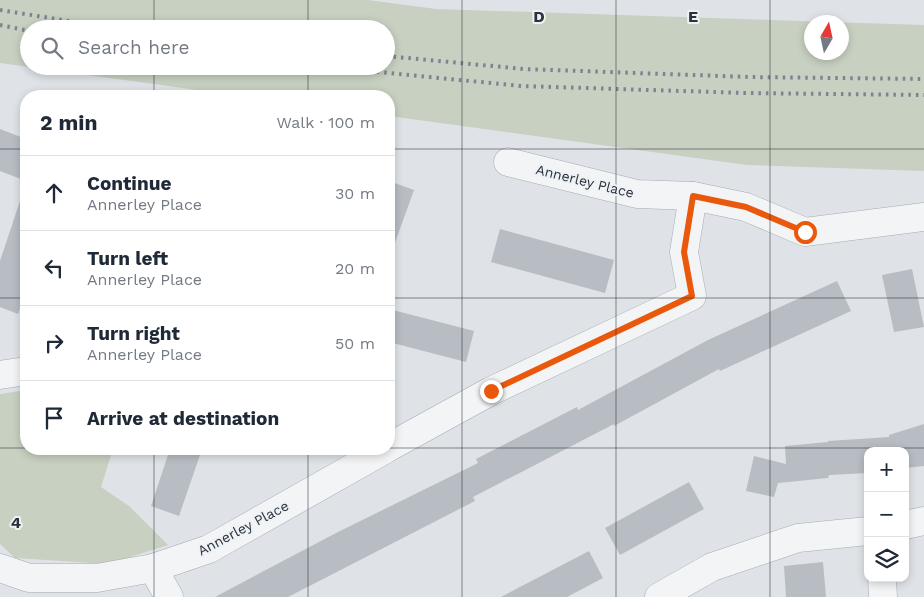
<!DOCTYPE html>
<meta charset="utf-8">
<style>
:root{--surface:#fff;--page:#f6f6f7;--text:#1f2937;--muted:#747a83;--line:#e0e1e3}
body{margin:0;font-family:"Work Sans",sans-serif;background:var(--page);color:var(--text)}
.controls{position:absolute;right:15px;bottom:15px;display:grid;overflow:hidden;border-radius:10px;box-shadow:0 2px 8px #0003}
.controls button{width:45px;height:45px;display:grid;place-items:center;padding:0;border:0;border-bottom:1px solid var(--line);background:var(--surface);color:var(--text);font:25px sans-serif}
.compass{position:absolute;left:804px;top:15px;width:45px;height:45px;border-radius:50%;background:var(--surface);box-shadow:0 2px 8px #0003;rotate:9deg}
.stop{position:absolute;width:15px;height:15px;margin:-11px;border:4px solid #ea580c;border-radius:50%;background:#fff}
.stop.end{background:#ea580c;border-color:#fff;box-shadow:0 1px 5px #0008}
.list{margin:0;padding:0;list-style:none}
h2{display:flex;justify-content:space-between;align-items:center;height:65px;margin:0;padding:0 20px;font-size:21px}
h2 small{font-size:16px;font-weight:400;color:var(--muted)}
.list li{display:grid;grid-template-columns:32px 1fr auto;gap:15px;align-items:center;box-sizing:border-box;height:75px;padding:0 20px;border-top:1px solid var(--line)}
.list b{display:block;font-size:19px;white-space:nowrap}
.list p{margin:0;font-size:16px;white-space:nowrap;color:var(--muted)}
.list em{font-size:16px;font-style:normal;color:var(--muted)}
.icon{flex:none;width:28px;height:28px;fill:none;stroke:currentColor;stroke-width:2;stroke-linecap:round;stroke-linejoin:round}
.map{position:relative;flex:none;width:924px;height:597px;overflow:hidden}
.search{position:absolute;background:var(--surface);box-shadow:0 2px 8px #0003;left:20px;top:20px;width:375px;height:55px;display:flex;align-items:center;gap:12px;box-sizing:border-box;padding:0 18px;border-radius:28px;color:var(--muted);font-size:19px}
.panel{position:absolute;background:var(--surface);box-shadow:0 2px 8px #0003;left:20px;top:90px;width:375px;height:365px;border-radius:20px}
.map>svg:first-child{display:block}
</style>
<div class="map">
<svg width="924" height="597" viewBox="0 0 924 597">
<rect width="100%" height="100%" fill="#dfe3e7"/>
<g fill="#c7d0c1" fill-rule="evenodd">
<path d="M0,0H368L436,9L924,25V171L747,165L389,116V96H241L0,63ZM812,22H842V52H812ZM29,29H386V66H29Z"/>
<polygon points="26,390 26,449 113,449 101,487 129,506 168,545 108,564 15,558 0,544 0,394"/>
</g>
<g fill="#b7bdc3">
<polygon points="0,129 26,139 26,181 0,171"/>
<polygon points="389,181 414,190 392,251 389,250"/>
<polygon points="22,195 26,196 26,291 18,314 0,307 0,261"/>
<polygon points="500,229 614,260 605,293 491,262"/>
<polygon points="912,269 924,327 894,332 882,275"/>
<polygon points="837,281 851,311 720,371 719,369 614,426 614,424 473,497 475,501 288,597 215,597 336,533 478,463 476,459 577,407 578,410 708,340"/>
<polygon points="389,309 474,331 466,362 389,342"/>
<polygon points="924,424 924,466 905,468 905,451 868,451 868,473 829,475 828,478 778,483 774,497 746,491 754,456 786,464 785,446 828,442 828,441 889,437 889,435"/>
<polygon points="170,449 202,449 179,516 151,506"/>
<polygon points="689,482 704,509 620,555 605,528"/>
<polygon points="589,551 603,578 567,597 501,597"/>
<polygon points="823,562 826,597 786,597 784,566"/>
</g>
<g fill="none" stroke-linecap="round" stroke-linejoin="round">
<defs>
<g id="street">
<polyline points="508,162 637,194 693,196 746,207 805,232 924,217"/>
<polyline points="0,375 26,371"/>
<polyline points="389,447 491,391 692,296 684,252 693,196"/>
<polyline points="905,525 924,521"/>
<polyline points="0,568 29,578 97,578 153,568 209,549 386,449"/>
<polyline points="153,568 169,597"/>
<polyline points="882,578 883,597"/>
<polyline points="659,597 712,567 798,538 868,531"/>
</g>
</defs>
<use href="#street" stroke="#a5abb1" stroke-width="29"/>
<use href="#street" stroke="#f2f4f6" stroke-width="28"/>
<g stroke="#7a858f" stroke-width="4" stroke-dasharray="2.5 5" stroke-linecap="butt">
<polyline points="0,10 119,29"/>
<polyline points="0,25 29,31"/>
<polyline points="386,56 524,69 749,77 924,79"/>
<polyline points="317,66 521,86 746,93 924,95"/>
</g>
</g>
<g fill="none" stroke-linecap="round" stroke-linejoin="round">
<polyline stroke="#ea580c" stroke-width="6" points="491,391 692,296 684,252 693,196 746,207 805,232"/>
</g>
<path fill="none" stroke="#2a333d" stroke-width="1" stroke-opacity="0.55" d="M154,0V29M308,0V29M462,0V597M616,0V597M770,0V597M154,66V96M308,66V96M0,149H26M389,149H924M0,298H26M389,298H924M0,448H26M389,448H924M154,449V597M308,449V597"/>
<g text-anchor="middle" stroke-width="4" stroke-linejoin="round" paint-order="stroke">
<g font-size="14" fill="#2a333d" stroke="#eff2f5">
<text transform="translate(585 181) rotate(14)" y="5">Annerley Place</text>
<text transform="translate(243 528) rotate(-28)" y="5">Annerley Place</text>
</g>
</g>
<g font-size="16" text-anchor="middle" font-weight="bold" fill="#2a333d" stroke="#eff2f5" stroke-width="4" stroke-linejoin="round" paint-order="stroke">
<text x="539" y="22">D</text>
<text x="693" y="22">E</text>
<text x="16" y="528">4</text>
</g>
</svg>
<div class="controls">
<button>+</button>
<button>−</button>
<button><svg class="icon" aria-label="layers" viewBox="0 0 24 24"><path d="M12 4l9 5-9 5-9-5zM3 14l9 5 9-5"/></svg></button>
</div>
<svg class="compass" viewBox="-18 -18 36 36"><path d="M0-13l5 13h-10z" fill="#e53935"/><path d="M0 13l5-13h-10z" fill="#747a83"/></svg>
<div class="stop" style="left:805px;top:232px"></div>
<div class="stop end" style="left:491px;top:391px"></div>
<div class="search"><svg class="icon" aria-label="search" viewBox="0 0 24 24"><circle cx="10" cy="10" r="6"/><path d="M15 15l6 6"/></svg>Search here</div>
<section class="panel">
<h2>2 min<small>Walk · 100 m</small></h2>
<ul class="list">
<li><svg class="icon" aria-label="ahead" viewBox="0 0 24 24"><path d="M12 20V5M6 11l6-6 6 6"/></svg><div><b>Continue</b><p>Annerley Place</p></div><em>30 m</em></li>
<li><svg class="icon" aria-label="left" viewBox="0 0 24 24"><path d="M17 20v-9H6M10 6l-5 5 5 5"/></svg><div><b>Turn left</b><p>Annerley Place</p></div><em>20 m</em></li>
<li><svg class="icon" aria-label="right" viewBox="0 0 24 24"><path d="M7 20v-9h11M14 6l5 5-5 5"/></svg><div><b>Turn right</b><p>Annerley Place</p></div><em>50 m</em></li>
<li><svg class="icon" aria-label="arrive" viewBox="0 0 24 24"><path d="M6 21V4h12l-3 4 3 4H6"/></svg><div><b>Arrive at destination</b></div></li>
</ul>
</section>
</div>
